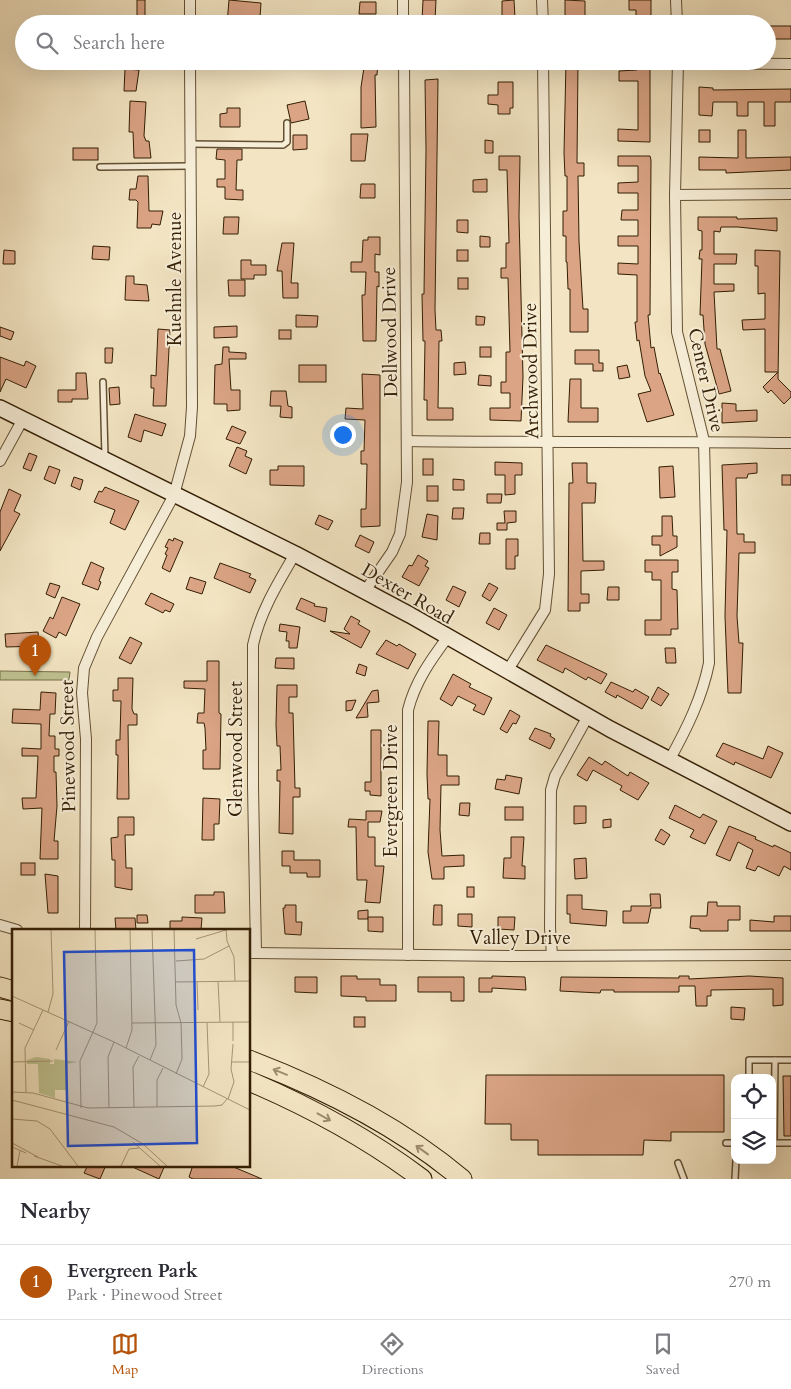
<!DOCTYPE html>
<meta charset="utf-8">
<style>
:root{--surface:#fff;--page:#f7f7f7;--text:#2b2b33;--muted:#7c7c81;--line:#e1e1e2;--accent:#b45309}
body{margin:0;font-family:Cardo,serif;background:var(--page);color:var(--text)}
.controls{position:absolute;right:15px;bottom:15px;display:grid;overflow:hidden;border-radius:10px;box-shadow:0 5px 20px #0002}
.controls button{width:45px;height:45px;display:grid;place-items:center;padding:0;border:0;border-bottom:1px solid var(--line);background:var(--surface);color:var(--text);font:25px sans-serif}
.you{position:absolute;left:342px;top:434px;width:18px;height:18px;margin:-12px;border:4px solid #fff;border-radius:50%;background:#1a73e8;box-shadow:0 0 0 8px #1a73e833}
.badge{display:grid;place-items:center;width:32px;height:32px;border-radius:50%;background:var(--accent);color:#fff;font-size:16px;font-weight:700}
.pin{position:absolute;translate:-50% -41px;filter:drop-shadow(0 1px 2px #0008)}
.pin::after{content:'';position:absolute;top:26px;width:18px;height:15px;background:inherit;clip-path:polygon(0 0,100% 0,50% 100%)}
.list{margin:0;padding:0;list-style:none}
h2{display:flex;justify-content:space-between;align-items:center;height:65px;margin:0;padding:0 20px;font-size:21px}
h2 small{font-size:16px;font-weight:400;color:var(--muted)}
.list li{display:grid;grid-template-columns:32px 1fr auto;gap:15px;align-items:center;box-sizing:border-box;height:75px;padding:0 20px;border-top:1px solid var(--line)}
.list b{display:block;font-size:19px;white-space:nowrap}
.list p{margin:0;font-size:16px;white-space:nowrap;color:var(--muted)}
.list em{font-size:16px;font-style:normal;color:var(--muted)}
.icon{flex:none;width:28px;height:28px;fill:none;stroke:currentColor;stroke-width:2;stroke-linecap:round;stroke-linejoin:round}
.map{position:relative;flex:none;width:791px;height:1179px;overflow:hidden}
.search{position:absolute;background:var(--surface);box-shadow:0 5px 20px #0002;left:15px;right:15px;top:15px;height:55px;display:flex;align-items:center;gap:12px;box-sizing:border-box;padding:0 18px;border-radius:28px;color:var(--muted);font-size:19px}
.sheet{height:140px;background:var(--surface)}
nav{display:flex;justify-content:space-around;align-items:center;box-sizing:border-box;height:70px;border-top:1px solid var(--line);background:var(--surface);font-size:14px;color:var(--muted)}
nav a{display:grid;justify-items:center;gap:2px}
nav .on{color:var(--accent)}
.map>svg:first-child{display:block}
</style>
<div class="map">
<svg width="791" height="1179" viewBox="0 0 791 1179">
<defs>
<pattern id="park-tufts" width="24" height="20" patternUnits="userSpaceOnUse" patternTransform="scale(1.25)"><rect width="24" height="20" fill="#bfc391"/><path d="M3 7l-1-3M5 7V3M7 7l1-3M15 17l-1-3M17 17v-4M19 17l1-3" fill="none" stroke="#a5a77b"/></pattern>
</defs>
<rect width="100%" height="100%" fill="#f3e5c3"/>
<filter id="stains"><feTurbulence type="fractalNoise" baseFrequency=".004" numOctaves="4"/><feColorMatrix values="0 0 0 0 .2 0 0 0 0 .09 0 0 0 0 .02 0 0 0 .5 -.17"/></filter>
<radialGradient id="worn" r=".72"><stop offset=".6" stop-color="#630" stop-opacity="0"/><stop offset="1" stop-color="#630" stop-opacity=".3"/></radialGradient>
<polygon fill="url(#park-tufts)" stroke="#79704a" points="0,671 70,672 69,680 0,680"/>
<g fill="#daa485" stroke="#331e04">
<rect x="137" y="0" width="8" height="16"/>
<polygon points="229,0 261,3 260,17 246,17 246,24 227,24"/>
<polygon points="423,0 436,0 435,21 422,21"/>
<polygon points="514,0 515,18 502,18 502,1"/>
<polygon points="565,0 585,1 585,17 565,17"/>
<polygon points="629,0 651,0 651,24 636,24 636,10 629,10"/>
<polygon points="360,2 376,2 376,14 359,14"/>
<rect x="767" y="26" width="24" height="13"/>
<polygon points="365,61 378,61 377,75 375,75 376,127 361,128 361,87"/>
<polygon points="566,61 578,61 577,163 584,163 584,176 578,176 579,241 583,309 588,309 588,332 570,332 570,289 568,289 567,262 566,262 566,236 563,236 563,211 567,211 567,176 565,176 564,153"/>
<polygon points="637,61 650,61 650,142 618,141 618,129 638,130 638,81 619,81 619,71 637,70"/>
<polygon points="125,69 139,70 136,91 124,91"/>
<polygon points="438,79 435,310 436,330 441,330 442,341 439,341 438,408 453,408 453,420 427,420 427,400 424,400 425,341 423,341 422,294 424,294 426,150 425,80"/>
<polygon points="498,82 513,82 513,108 510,108 510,114 498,114 498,105 488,104 488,95 498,95"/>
<polygon points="699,87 713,88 713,90 791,89 791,102 775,102 775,126 764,126 764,102 748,102 748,116 737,116 737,102 713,102 712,116 699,115"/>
<polygon points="130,101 146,102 144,136 146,141 149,141 151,158 134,158 133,132 129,132"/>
<polygon points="305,101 309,119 291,123 287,105"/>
<polygon points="227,108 240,108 240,127 220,127 220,114 227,113"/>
<rect x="699" y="130" width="11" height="12"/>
<polygon points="738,130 746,130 746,158 791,157 791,170 726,173 726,170 699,170 699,157 738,158"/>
<polygon points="351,134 368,134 365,161 351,161"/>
<polygon points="293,135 307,135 307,149 293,150"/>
<polygon points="485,140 493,141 493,153 485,153"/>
<rect x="73" y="148" width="25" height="12"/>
<polygon points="217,149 242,149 242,160 237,160 236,190 243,190 243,200 225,199 225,187 217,187 217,179 225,179 225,160 216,159"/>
<polygon points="499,156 520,156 519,216 523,377 521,421 490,420 490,408 510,408 510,393 501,393 501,382 506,382 506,352 510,352 508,278 501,278 501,268 506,268 506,243 509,243 507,170 499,170"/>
<polygon points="618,156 650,156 651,160 650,315 648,315 651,348 654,347 659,374 660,373 674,415 647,422 638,394 651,391 645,376 639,340 637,341 635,322 637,322 637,275 618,274 618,263 638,264 638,246 618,246 618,236 638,236 638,220 621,220 622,210 638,210 638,193 618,193 618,183 638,182 638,166 618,166"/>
<polygon points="138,176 148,176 149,211 163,211 160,225 152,224 151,228 137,228 138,202 136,200 129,200 130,189 136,189"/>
<polygon points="487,179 487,192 473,192 473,180"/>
<polygon points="361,184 375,184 375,198 360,198"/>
<polygon points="224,217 239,217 238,234 223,234"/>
<polygon points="698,217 737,217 737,219 777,218 777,231 738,227 721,227 720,232 714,231 714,254 737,254 736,264 714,264 714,284 734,284 734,291 714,292 717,349 720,349 731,391 719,394 705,344 703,315 700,315 702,259 699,259 700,250 702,250 702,231 698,230"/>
<polygon points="457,220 468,220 468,233 457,232"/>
<polygon points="480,236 490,237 490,247 480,247"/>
<polygon points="368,237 380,237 380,255 375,254 375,272 379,272 379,287 377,286 376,341 363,341 362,295 365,295 366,272 351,272 351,262 362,262 363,240 368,240"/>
<polygon points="282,243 294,243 291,283 298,283 298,298 283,298 282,271 277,271"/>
<polygon points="93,246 110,247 109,260 92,259"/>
<polygon points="4,250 15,251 15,264 3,264"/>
<rect x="457" y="250" width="11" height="11"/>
<polygon points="755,250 780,251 778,379 791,392 791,397 784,404 771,390 768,393 763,387 778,372 765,372 765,329 743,330 742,320 765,319 765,293 758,294 758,266 755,266"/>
<polygon points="241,260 251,260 251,265 266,265 266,275 254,275 254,279 241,279"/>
<polygon points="126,276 134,276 134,284 147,285 149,301 125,300"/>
<rect x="458" y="278" width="10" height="11"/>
<polygon points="228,280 245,280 245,296 229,296"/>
<polygon points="296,315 318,316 317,327 296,327"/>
<polygon points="476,316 485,317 484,325 476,325"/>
<polygon points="237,326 237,337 214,338 214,327"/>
<polygon points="0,327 14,332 11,340 0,336"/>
<polygon points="158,329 170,330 166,406 153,406 154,388 151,388 151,375 156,376"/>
<rect x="279" y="330" width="12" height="9"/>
<polygon points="223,347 229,347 229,352 246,353 246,359 229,359 231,390 240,390 240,410 227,411 227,404 214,404 215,365 222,364"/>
<rect x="480" y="347" width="11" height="10"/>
<polygon points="105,348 113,348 112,363 105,363"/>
<polygon points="575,350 599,350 599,363 603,363 603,371 593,371 593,364 575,364"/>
<polygon points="0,357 24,366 26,361 36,366 26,388 6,379 0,392"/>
<polygon points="465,362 466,374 454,375 454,363"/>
<rect x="299" y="365" width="27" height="17"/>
<polygon points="627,365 630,377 619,379 617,367"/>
<polygon points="76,373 86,373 88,399 72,399 72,402 58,402 58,390 76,390"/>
<polygon points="362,374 380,375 380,526 361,527 361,509 366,509 367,464 361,464 361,451 364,451 365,420 345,419 346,408 363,409"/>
<polygon points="479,375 491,376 491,386 478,385"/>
<polygon points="570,379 581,379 581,408 598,408 598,422 568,422"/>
<polygon points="119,387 120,404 110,405 109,388"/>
<polygon points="271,391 286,391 288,406 292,407 292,418 280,417 281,406 270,406"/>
<polygon points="722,403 736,404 736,411 757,410 757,421 722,423"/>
<polygon points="135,414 166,424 162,436 144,430 141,442 128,437"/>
<polygon points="232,426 246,432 240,444 226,439"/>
<polygon points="237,447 247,451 245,456 252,459 246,474 229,466"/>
<polygon points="29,453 37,456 31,471 23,468"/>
<rect x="423" y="459" width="10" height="16"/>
<polygon points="495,462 522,463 522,475 515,475 515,494 505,495 505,475 495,475"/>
<polygon points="572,463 587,463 587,483 596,483 595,503 582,503 583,561 604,561 604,570 581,571 581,594 589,594 589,603 580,603 580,611 568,611 569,483 573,483"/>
<polygon points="757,463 757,473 748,474 747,478 736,478 737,534 744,534 744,542 755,542 755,553 739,553 737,616 739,643 743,643 741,693 728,693 725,616 727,530 724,530 722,465"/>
<polygon points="49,466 60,470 55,484 44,479"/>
<polygon points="278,466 304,466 304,486 270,485 270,470 278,470"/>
<polygon points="673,466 675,497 660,498 659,467"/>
<rect x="782" y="475" width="9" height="10"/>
<polygon points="74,477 83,480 80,490 71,486"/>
<polygon points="453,479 464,480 464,490 453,490"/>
<rect x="427" y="486" width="11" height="15"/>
<polygon points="105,487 139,501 125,530 110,523 115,510 94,502 99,491 102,492"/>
<polygon points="9,489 21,495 14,511 20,514 0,551 0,512"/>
<polygon points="487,494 502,494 501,503 487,503"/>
<polygon points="453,508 464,508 463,519 452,519"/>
<polygon points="504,511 516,511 516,522 507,523 507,530 497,530 497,523 505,523"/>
<polygon points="427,514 438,516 437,540 422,537"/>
<polygon points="319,515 333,521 328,530 315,524"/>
<polygon points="662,516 672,516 673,536 677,536 677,547 660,556 660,545 652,545 652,536 662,536"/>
<polygon points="480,533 490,533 490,544 479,544"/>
<polygon points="360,535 374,542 369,553 355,546"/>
<polygon points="174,538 183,542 170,572 162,568 167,555 165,554 168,548 165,547 169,539 173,541"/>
<polygon points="506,539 518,539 518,556 515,556 515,569 506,569"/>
<polygon points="418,555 428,561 425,566 429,568 419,586 402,577 409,565 412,566"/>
<polygon points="645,560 678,560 678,572 672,572 672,589 677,590 678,629 671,629 671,635 645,635 645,620 661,620 661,580 652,580 652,572 645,572"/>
<polygon points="91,562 104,568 99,581 101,582 98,590 82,584"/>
<polygon points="220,563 251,574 249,577 256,580 250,593 214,578"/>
<polygon points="190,577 206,582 202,594 186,589"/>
<polygon points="50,583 60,586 55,598 46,594"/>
<polygon points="489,583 498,588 490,601 482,596"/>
<polygon points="453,586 466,592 459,607 446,600"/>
<polygon points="608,587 619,587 619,600 607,600"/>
<polygon points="151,593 174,604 170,612 165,610 163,613 145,604"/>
<polygon points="62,597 80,604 66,636 59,632 56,638 43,631 50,617 53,619"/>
<polygon points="301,598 315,604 314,606 327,608 325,622 296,609"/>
<polygon points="494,608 507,615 499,630 486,623"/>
<polygon points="351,616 360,621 358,624 370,631 361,648 330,631 350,634 344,629"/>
<polygon points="280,624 300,627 297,648 289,648 289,641 286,641 287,632 279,631"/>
<polygon points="38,632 39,646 6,647 5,634"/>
<polygon points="130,637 142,643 131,664 119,658"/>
<polygon points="386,640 397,646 399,644 416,654 408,669 376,654"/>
<polygon points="546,645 607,674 601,684 588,677 586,680 565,668 563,673 537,660"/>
<polygon points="665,648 675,648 676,663 666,663"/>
<polygon points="276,658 294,658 294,669 275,668"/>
<polygon points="207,661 219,661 219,713 221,714 220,769 203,769 203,750 206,750 205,728 204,723 197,723 198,713 204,713 205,689 184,688 184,681 207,681"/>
<polygon points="359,664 367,667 365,676 356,673"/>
<polygon points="453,674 471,684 469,687 492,698 484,715 473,710 476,705 458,696 452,706 440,699"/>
<polygon points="118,678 133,678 132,709 134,714 137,714 137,725 128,725 129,799 117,799 118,755 116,755 116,740 120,740 120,737 121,701 113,701 113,690 118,690"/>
<polygon points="611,682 633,692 635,689 649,697 642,709 617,695 616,698 605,692"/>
<polygon points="277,685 297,685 297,697 289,697 289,713 293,713 295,788 300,788 300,797 293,797 293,834 279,833 280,781 277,781 277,770 281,770 280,746 277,746 276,725"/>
<polygon points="658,687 669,694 661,706 651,700"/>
<polygon points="378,690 379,702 367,703 368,717 356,718 372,691"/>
<polygon points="41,692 56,693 55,714 50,714 49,736 55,736 55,749 59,749 59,756 54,756 54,772 56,772 57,806 54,841 58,841 58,859 40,859 42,808 23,809 22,798 36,798 38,756 22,756 22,748 41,749 41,724 12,723 13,709 40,710"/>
<polygon points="356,700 352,710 346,711 346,701"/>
<polygon points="510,710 520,716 516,724 513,723 507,733 500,729"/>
<polygon points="428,721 439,721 438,755 447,755 447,776 459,776 459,785 441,785 440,830 442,856 464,855 464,866 444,867 444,879 432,879 428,852 430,799 428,799 427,774"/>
<polygon points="535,728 551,734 550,736 555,739 550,749 529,739"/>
<polygon points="371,730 381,730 381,796 370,795 370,791 365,791 365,782 371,782"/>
<polygon points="723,743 763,759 768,746 783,753 771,778 735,762 734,765 716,756"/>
<polygon points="589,757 602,765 605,761 628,776 630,772 649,783 638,800 620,790 622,786 593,770 587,781 577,775"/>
<polygon points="506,775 522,778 519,794 495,789 497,779 505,780"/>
<polygon points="203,798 220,799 219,824 214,824 214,840 202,840"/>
<polygon points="460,803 470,803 469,816 459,815"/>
<polygon points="675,805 700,818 703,814 717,821 705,844 690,837 694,830 669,818"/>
<polygon points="574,806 586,806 586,823 574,824"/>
<rect x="505" y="807" width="18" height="13"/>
<polygon points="366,811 382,811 380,822 368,822 368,837 375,837 375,866 384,866 380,903 365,902 367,880 357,880 356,827 348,827 349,819 366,820"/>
<polygon points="118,817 134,817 134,835 125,835 126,868 132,868 132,890 115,887 115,860 112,860 111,838 118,837"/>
<polygon points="611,819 611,827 603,828 603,820"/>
<polygon points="729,826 756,837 755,839 773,847 774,845 791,853 791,870 784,866 779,876 758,866 755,871 746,868 753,850 738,842 730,861 716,855"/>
<polygon points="661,829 670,835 664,845 655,840"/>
<polygon points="511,837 524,837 522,866 525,866 525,879 503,878 504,858 511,858"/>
<polygon points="282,851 294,851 294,860 320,860 320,877 307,877 307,873 290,873 290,866 282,866"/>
<polygon points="586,858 587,878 575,879 574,859"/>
<rect x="21" y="863" width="14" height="12"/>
<polygon points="45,874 58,876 58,913 48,913"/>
<rect x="467" y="887" width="7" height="10"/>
<polygon points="214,892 224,892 225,913 195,913 195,895 214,895"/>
<polygon points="650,894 660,894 661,908 651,908 648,923 623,923 623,911 631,911 631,906 651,906"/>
<polygon points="567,895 582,895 582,909 607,911 606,926 570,923 570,914 567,914"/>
<polygon points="708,902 717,902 717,906 740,906 740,920 728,920 728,931 700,931 700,929 690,928 691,916 707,916"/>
<polygon points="285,905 296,905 296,922 302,922 301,935 285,934 283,908 285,908"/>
<polygon points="434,905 442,905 442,925 433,925"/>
<polygon points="368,910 368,919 358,919 358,911"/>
<polygon points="458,914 472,914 472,927 458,926"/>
<polygon points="137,915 147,915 148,923 137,923"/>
<polygon points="774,916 791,916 791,931 750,931 750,920 774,922"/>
<polygon points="182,917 202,918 201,930 170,930 170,921 182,921"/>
<polygon points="368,917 383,917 383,932 368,931"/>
<polygon points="498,917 515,917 514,930 498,929"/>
<polygon points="115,918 135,918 136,930 116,930"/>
<polygon points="341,976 357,976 357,979 380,979 380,985 396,985 396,1001 366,1001 366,997 341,996"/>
<polygon points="492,976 525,977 526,990 492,988 492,992 479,992 479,978 492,978"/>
<polygon points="679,976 689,976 689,979 749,976 783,978 783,1005 773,1006 773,989 711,990 711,996 707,996 707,1006 696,1006 695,986 679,986 679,992 614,992 614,990 601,990 600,993 560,991 561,977 679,978"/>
<polygon points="295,977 317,977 317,993 295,992"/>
<polygon points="418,977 464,977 464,1001 451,1001 451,992 418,992"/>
<polygon points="731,1007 745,1008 744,1020 731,1019"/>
<rect x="354" y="1017" width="11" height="10"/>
<polygon points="486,1075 724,1075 724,1132 671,1132 671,1141 644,1140 643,1155 538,1155 538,1140 511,1140 511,1124 485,1124"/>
<polygon points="783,1076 791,1076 791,1136 784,1136"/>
<polygon points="88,1165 106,1165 100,1179 84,1173"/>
<polygon points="128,1165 165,1165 159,1179"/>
<polygon points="193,1165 229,1165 262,1179 193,1179 189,1177"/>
</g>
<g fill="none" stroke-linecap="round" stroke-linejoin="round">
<defs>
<g id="lane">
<polyline points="191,144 283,145 287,142 287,123"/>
<polyline points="100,167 190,166"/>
<polyline points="103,382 105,457"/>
<polyline points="749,1074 749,1060 775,1060"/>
<polyline points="726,1143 735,1143"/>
<polyline points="772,1143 791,1143"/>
<polyline points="774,1143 775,1060 791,1060"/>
<polyline points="678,1163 684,1179"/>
<polyline points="735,1179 736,1160"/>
</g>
<g id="street">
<polyline points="190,0 190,24"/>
<polyline points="403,0 403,24"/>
<polyline points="542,0 543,24"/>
<polyline points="676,0 677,24"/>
<polyline points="678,63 791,64"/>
<polyline points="675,195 791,194"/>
<path d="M407,441C535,443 663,441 791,443"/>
<polyline points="0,461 23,419"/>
<polyline points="365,591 392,552 400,534 407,482 404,61"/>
<polyline points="508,670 545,610 549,574 543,61"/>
<path d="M670,759C687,728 702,698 709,663L704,441L677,332L675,195L678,61"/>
<polyline points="0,925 17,930"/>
<polyline points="85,930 86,739 82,693 84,668 97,637 174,495 190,436 192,407 190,61"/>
<polyline points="249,953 516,956 791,955"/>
<path d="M256,953L253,786V645C260,612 278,583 295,554"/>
<path d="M408,955V710C415,682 430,661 447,638"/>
<polyline points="552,955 550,928 551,790 555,776 588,716"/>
</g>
<polyline id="secondary" points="0,408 295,554 410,615 610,729 791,823"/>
<g id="highway">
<polyline points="0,987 14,991"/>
<polyline points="0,1009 14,1012"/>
<path d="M249,1060C325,1089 399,1126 462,1179"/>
<path d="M249,1081C310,1107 369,1139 422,1179"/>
</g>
</defs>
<use href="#lane" stroke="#635034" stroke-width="8"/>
<use href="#street" stroke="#635034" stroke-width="12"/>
<use href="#secondary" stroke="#331e04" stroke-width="18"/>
<use href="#highway" stroke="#331e04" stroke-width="21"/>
<use href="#lane" stroke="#f7eed8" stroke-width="5"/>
<use href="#street" stroke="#f7eed8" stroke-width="10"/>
<use href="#secondary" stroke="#f7eed8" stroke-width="15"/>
<use href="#highway" stroke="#f3e5c3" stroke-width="19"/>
</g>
<defs><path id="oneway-shaft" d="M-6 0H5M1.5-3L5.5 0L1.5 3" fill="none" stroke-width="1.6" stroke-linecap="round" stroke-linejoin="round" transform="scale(1.25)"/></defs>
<g stroke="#9d8b6d">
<use href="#oneway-shaft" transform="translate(280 1072) rotate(-158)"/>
<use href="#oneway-shaft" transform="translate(324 1117) rotate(29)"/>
<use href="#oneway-shaft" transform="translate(422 1150) rotate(-144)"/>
</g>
<g text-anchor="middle" stroke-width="4" stroke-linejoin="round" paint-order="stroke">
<g font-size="19" fill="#331e04" stroke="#f7eed8">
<text transform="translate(174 279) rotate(-90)" y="7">Kuehnle Avenue</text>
<text transform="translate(389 332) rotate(-91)" y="7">Dellwood Drive</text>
<text transform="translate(530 371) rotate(-91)" y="7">Archwood Drive</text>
<text transform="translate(707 380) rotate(77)" y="7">Center Drive</text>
<text transform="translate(408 593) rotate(30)" y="7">Dexter Road</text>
<text transform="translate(67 746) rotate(-91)" y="7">Pinewood Street</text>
<text transform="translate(235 749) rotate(-90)" y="7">Glenwood Street</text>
<text transform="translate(390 791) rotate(-90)" y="7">Evergreen Drive</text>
<text x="520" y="944">Valley Drive</text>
</g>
</g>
<g transform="translate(12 929)">
<rect width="238" height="238" fill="#f3e5c3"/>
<path d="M24,128L38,130V135H42V130L66,133L54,135V161H43V169L27,164L26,135H15V131Z" fill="#bfc391"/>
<path fill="none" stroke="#a69577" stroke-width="1" d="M162,0L164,76L169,94L170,130L164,145M214,0L215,12L222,28L223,52M184,10L214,1M164,32L192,30L217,17M0,35V52M206,52L208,93M163,53L238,52M185,53L186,81M0,67L102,113L238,181M36,83L41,65L39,0M221,93V112M7,94L22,101M120,94L238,93M114,119L120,101L118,0M44,121L57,92M138,131L144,116L140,0M0,133L41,132M220,133H238M191,158L197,145L195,94M0,163L21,164L76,179L203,177L210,176L215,170M14,163L13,119L31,81M216,170L222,153L219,140L221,115M0,171L102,198L131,215L155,237M145,178V151L151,139M69,179L68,132L85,94L83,0M97,179L96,128L102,113M122,179L121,138L127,127M0,190L25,192L38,200L66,237M121,213L148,237M0,214L26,228M0,218L14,224M22,227L50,237M5,237L8,222M109,237L117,220L127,219"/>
<path fill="#1d4ed8" fill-opacity="0.15" stroke="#1d4ed8" stroke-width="2.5" d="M182,21L185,214L56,217L52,23Z"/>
<rect width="238" height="238" fill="none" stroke="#331e04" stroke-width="2.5"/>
</g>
<rect width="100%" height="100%" filter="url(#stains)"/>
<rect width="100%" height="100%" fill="url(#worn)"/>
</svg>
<div class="controls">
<button><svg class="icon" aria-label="locate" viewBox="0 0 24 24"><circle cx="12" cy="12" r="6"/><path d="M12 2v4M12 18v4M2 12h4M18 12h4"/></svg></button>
<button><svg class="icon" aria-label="layers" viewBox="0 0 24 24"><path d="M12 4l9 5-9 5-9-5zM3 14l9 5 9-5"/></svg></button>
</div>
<div class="you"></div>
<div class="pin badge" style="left:35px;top:676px">1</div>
<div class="search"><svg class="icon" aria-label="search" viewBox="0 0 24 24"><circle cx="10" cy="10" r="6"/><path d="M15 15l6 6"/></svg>Search here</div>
</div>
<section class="sheet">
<h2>Nearby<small></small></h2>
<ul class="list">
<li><span class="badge">1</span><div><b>Evergreen Park</b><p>Park · Pinewood Street</p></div><em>270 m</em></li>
</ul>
</section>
<nav>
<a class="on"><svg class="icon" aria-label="map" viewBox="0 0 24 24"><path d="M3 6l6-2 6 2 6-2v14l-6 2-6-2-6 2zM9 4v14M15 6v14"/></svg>Map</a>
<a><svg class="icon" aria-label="directions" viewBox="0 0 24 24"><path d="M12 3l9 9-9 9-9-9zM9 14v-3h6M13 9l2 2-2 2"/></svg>Directions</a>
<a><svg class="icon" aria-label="saved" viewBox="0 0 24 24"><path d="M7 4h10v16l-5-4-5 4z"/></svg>Saved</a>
</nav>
